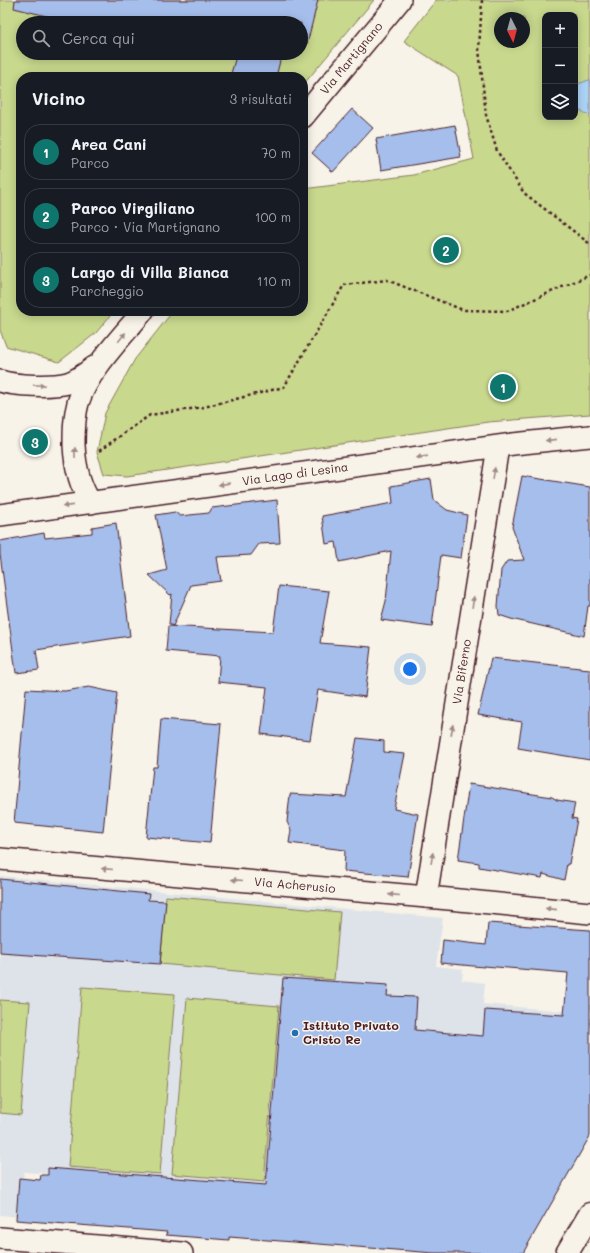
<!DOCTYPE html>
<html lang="it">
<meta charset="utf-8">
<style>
:root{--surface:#171b24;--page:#20242c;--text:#f1f3f6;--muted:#9ea1a6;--line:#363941;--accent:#0f766e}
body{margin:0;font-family:Mali,sans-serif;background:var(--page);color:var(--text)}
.controls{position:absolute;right:12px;top:12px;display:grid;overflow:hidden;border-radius:8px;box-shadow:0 2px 10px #0003}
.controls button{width:36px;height:36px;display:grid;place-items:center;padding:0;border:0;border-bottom:1px solid var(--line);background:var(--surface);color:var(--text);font:20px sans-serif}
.compass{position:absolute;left:494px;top:12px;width:36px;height:36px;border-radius:50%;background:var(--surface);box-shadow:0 2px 10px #0003;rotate:174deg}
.you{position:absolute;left:410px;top:669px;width:14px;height:14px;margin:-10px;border:3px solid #fff;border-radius:50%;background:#1a73e8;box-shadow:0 0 0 6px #1a73e833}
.badge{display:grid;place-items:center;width:26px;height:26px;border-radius:50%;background:var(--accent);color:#fff;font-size:13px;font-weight:700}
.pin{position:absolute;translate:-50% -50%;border:2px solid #fff;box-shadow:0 1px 4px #0006}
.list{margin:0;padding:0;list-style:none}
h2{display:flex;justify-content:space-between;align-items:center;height:52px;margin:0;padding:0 16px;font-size:17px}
h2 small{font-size:13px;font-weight:400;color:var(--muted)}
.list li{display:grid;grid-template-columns:26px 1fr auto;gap:12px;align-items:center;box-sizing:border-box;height:56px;margin:0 8px 8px;padding:0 8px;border:1px solid var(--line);border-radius:16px}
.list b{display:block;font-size:15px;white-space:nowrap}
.list p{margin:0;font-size:13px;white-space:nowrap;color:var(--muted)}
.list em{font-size:13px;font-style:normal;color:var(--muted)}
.icon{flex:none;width:22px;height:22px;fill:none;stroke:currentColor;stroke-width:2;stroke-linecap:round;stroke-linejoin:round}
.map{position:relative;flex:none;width:590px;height:1253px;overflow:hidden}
.search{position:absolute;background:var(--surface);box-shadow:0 2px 10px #0003;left:16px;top:16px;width:292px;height:44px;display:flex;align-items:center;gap:10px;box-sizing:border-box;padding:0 14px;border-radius:22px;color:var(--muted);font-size:15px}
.panel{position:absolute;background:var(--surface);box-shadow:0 2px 10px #0003;left:16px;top:72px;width:292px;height:244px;border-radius:16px}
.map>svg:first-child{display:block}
</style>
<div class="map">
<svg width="590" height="1253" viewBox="0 0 590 1253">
<rect width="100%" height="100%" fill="#f7f3e8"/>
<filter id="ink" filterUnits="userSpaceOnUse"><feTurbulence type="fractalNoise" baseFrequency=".025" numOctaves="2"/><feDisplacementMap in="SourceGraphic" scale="8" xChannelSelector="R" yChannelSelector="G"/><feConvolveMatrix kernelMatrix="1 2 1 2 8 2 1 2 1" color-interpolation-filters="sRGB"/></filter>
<g filter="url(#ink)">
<polygon fill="#dee3e9" points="0,876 443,918 436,966 463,969 462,980 485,983 483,1004 590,1013 445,1203 24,1172 20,1217 0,1215"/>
<g fill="#c8d88d" stroke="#897c5c" fill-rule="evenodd">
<path d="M0,0H374L303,85V77H21V311H114L96,333L59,362L6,346L0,330ZM23,23H301V53H23Z"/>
<path d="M436,0H590V414L488,422L127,476L104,474L97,452L105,413L135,359L173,311H303V189L414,175L474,159L458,76L404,41ZM545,15H575V117H545ZM500,18H524V42H500Z"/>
<polygon points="166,896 340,912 334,980 160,964"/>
<polygon points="82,987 175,994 160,1174 68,1167"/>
<polygon points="187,998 279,1006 264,1182 172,1174"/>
<polygon points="0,1000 30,1002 21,1115 0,1113"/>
</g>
<polygon fill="#acd4f6" stroke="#858ca5" points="589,80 590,80 590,115 575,109 575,85"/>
<g fill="#a5beeb" stroke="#4a1f2b">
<polygon points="15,0 318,0 307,44 301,43 301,23 221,23 190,15 177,23 75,23 14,8"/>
<polygon points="237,53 282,53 276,77 230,77"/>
<polygon points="352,109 373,128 333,172 312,153"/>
<polygon points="455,125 461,157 381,170 376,139"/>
<polygon points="522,476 590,487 590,606 588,606 584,636 511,619 499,615 498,606 501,570 507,561 524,560 512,527"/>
<polygon points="431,479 434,500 447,510 467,515 461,558 441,555 432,627 381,620 386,601 391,551 339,562 336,542 326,544 322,516 393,503 391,486"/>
<polygon points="277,500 280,543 259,544 251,555 217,557 221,581 191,585 173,626 169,624 172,594 170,595 149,575 167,570 156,515 175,512 180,516 209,513 212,508"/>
<polygon points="116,523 130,636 36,650 39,670 16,673 0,554 0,541 44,533 45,538 92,533 92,527"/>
<polygon points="279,586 329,591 320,643 371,647 365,697 318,690 310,740 261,734 267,687 218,682 220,656 166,651 168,626 273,632"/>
<polygon points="491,658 580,668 580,669 590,670 590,760 518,748 522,722 478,715"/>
<polygon points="89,687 117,693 103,832 14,823 26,689 65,691"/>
<polygon points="161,719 221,724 210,843 146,837 153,767 157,767"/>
<polygon points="357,738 384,741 384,752 405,754 394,809 418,814 408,877 344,871 345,850 289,843 291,830 287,822 290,794 346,797"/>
<polygon points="469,784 552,797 557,800 575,803 572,818 577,819 569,864 567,864 564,880 543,874 542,878 479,867 479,863 458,860"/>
<polygon points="0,879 149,894 148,900 166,901 160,964 0,953"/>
<polygon points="488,923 590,930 590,1136 523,1253 434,1253 229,1237 229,1240 166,1235 167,1232 16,1220 19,1178 40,1180 41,1175 48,1175 48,1168 266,1185 283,978 388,985 387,996 417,997 415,1030 483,1036 485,1010 564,1015 568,973 484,966 484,967 441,963 443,940 486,945"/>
</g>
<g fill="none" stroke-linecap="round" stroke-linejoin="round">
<defs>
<g id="street">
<path id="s1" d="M303,117L400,0"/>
<path d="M0,381C16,386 51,387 68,383C77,380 86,373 94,367"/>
<path d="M91,503C79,485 75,466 74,445C74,431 74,417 78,403C88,371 122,337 143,311"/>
<path id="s2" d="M0,515L513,444L590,436"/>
<path id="s3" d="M0,859L449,899L590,913"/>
<path id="s4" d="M426,897L498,447"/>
<polyline points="0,1238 182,1253"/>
</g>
<polyline id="secondary" points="567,1253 590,1214"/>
</defs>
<use href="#street" stroke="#4a1f2b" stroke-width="24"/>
<use href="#secondary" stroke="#4a1f2b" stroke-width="25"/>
<g stroke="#4a1f2b" stroke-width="2.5" stroke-dasharray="3 3" stroke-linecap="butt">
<polyline points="482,0 479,49 486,115 497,151 524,193 590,244"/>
<polyline points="99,451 150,415 204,407 284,387 344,285 387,280 463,310 507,311 590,275"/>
</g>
<use href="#street" stroke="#f7f3e8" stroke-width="21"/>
<use href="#secondary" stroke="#f7f3e8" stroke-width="22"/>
</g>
<defs><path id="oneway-solid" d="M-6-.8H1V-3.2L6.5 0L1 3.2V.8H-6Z"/></defs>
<g fill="#a0898a">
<use href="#oneway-solid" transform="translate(122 337) rotate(-51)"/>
<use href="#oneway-solid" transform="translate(39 385) rotate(-1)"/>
<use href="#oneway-solid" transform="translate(551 440) rotate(174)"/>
<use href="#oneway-solid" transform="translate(75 453) rotate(-91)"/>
<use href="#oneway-solid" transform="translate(422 457) rotate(172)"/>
<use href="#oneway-solid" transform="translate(494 473) rotate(-81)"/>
<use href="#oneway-solid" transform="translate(224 484) rotate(172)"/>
<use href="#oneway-solid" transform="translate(68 506) rotate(173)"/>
<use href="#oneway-solid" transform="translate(473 602) rotate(-81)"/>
<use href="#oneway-solid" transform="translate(452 730) rotate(-81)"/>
<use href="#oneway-solid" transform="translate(432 858) rotate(-81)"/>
<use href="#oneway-solid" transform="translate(107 869) rotate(-175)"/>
<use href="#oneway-solid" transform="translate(237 880) rotate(-175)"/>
<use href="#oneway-solid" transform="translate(394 895) rotate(-175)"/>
<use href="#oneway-solid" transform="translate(551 909) rotate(-174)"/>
</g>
</g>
<circle fill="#1f6fb2" stroke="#f7f3e8" stroke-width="1.5" cx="295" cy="1033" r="4"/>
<g text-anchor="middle" stroke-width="3" stroke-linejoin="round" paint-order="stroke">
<g font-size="12" fill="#4a1f2b" stroke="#f7f3e8">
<text dy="4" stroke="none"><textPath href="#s1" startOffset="76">Via Martignano</textPath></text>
<text dy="4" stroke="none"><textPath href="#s2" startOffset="298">Via Lago di Lesina</textPath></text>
<text dy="4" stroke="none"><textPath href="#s4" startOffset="228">Via Biferno</textPath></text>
<text dy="4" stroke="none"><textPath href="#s3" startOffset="296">Via Acherusio</textPath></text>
</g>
<g font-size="12" font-weight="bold" fill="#4a1f2b" stroke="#f7f3e8" text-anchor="start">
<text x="303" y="1030">Istituto Privato<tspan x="303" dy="14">Cristo Re</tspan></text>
</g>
</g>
</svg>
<div class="controls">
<button>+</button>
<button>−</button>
<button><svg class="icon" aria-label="layers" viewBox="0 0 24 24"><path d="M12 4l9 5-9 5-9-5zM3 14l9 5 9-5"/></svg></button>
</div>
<svg class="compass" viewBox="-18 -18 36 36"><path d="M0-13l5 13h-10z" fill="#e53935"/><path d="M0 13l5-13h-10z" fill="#9ea1a6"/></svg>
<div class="you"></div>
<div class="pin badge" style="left:503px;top:387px">1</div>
<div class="pin badge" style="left:446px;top:250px">2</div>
<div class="pin badge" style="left:35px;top:442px">3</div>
<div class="search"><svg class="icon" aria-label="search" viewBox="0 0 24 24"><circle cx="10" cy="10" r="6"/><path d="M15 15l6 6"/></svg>Cerca qui</div>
<section class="panel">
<h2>Vicino<small>3 risultati</small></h2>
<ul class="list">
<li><span class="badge">1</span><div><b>Area Cani</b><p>Parco</p></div><em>70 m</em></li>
<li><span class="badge">2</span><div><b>Parco Virgiliano</b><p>Parco · Via Martignano</p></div><em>100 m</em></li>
<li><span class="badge">3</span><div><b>Largo di Villa Bianca</b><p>Parcheggio</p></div><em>110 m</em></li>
</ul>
</section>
</div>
